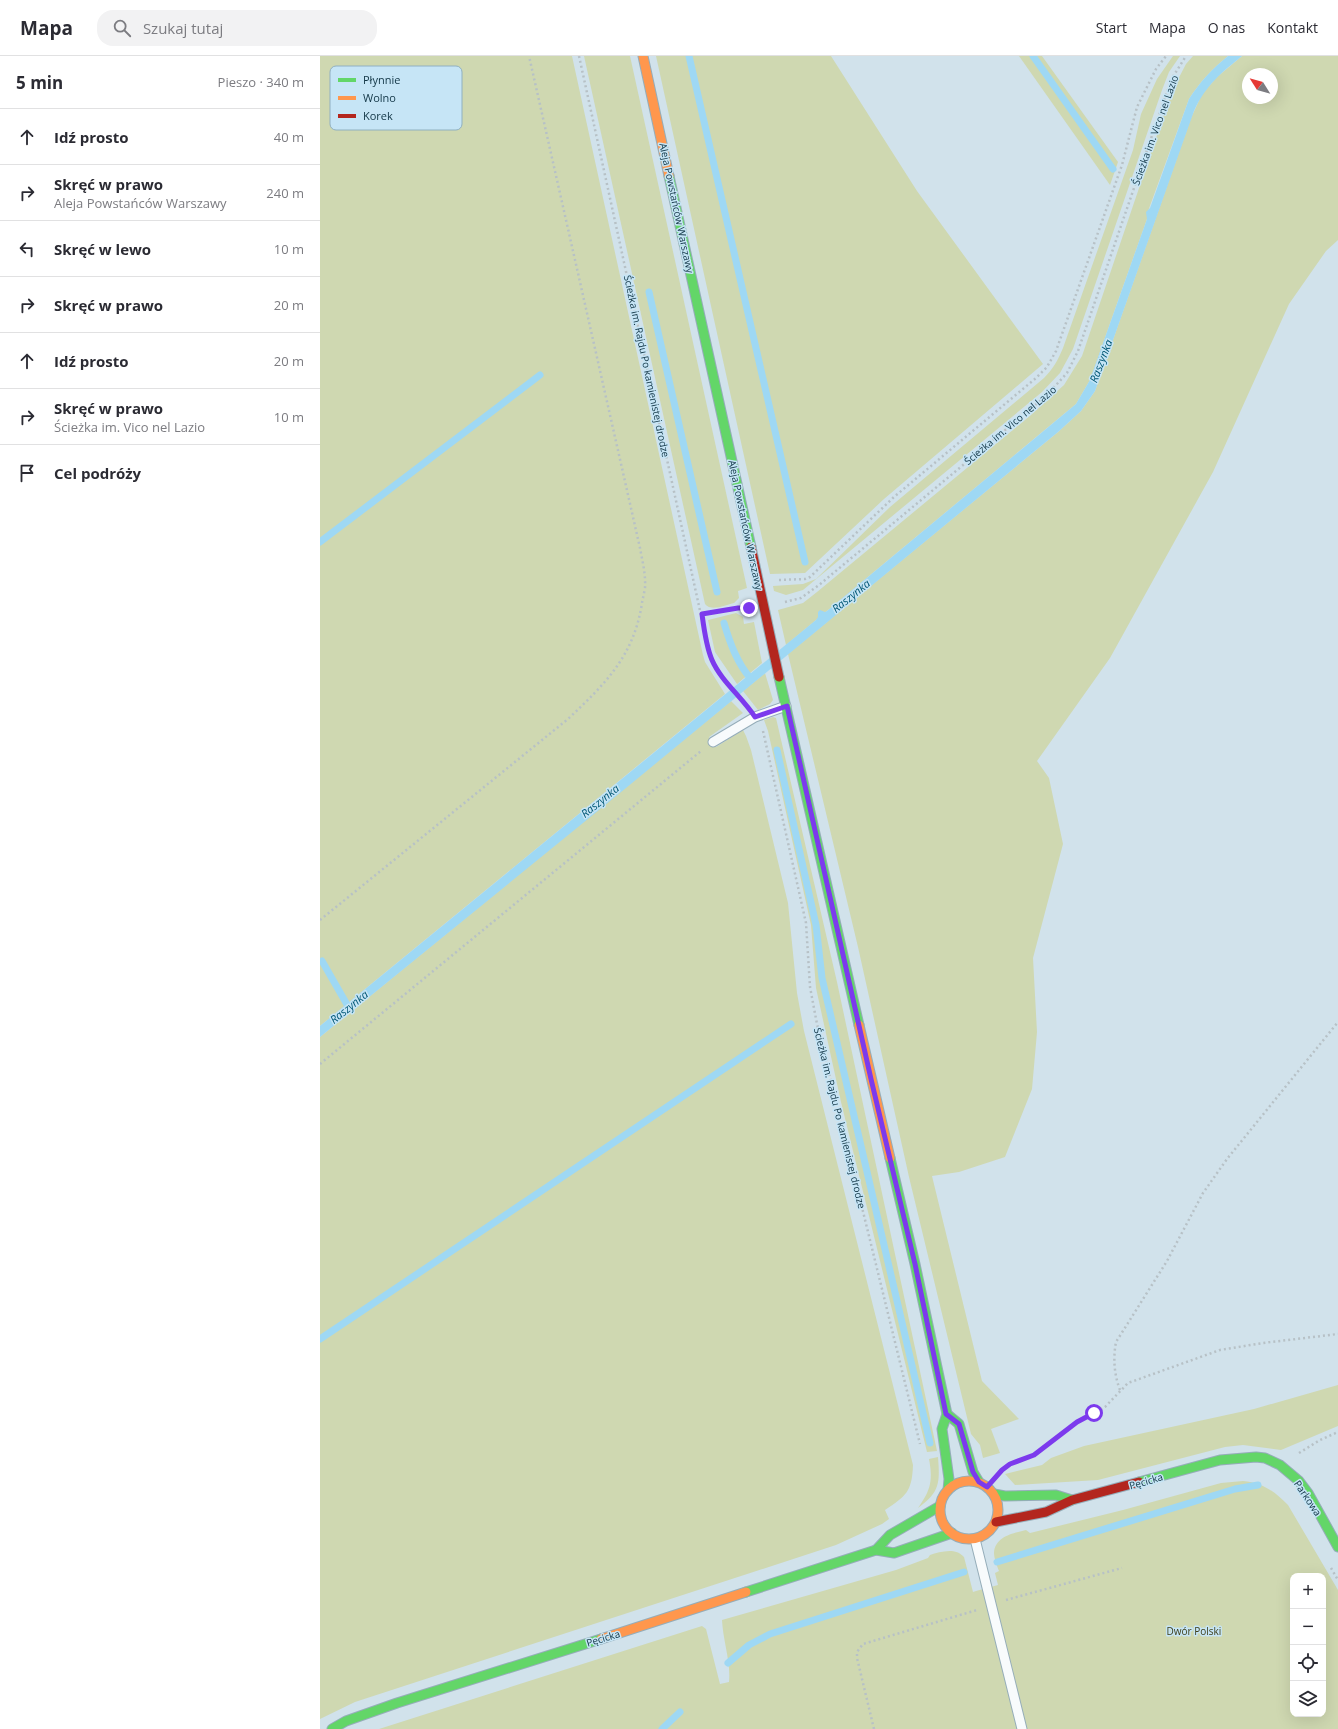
<!DOCTYPE html>
<html lang="pl">
<meta charset="utf-8">
<style>
:root{--surface:#fff;--page:#f2f2f3;--text:#2b2b33;--muted:#7c7c81;--line:#e1e1e2}
body{margin:0;font-family:"Open Sans",sans-serif;background:var(--page);color:var(--text)}
.controls{position:absolute;right:12px;bottom:12px;display:grid;overflow:hidden;border-radius:8px;box-shadow:0 4px 16px #0002}
.controls button{width:36px;height:36px;display:grid;place-items:center;padding:0;border:0;border-bottom:1px solid var(--line);background:var(--surface);color:var(--text);font:20px sans-serif}
.compass{position:absolute;left:922px;top:12px;width:36px;height:36px;border-radius:50%;background:var(--surface);box-shadow:0 4px 16px #0002;rotate:307deg}
.stop{position:absolute;width:12px;height:12px;margin:-9px;border:3px solid #7c3aed;border-radius:50%;background:#fff}
.stop.end{background:#7c3aed;border-color:#fff;box-shadow:0 1px 4px #0008}
.list{margin:0;padding:0;list-style:none}
h2{display:flex;justify-content:space-between;align-items:center;height:52px;margin:0;padding:0 16px;font-size:17px}
h2 small{font-size:13px;font-weight:400;color:var(--muted)}
.list li{display:grid;grid-template-columns:26px 1fr auto;gap:12px;align-items:center;box-sizing:border-box;height:56px;padding:0 16px;border-top:1px solid var(--line)}
.list b{display:block;font-size:15px;white-space:nowrap}
.list p{margin:0;font-size:13px;white-space:nowrap;color:var(--muted)}
.list em{font-size:13px;font-style:normal;color:var(--muted)}
.icon{flex:none;width:22px;height:22px;fill:none;stroke:currentColor;stroke-width:2;stroke-linecap:round;stroke-linejoin:round}
.map{position:relative;flex:none;width:1018px;height:1673px;overflow:hidden}
header{display:flex;align-items:center;gap:24px;box-sizing:border-box;height:56px;padding:0 20px;background:var(--surface);border-bottom:1px solid var(--line)}
header strong{font-size:19px}
nav{display:flex;gap:22px;margin-inline-start:auto;font-size:14px}
.search{width:280px;height:36px;background:var(--page);display:flex;align-items:center;gap:10px;box-sizing:border-box;padding:0 14px;border-radius:16px;color:var(--muted);font-size:15px}
main{display:flex}
aside{flex:1;background:var(--surface)}
.map>svg:first-child{display:block}
</style>
<header>
<strong>Mapa</strong>
<div class="search"><svg class="icon" aria-label="search" viewBox="0 0 24 24"><circle cx="10" cy="10" r="6"/><path d="M15 15l6 6"/></svg>Szukaj tutaj</div>
<nav><a>Start</a><a>Mapa</a><a>O nas</a><a>Kontakt</a></nav>
</header>
<main>
<aside>
<h2>5 min<small>Pieszo · 340 m</small></h2>
<ul class="list">
<li><svg class="icon" aria-label="ahead" viewBox="0 0 24 24"><path d="M12 20V5M6 11l6-6 6 6"/></svg><div><b>Idź prosto</b></div><em>40 m</em></li>
<li><svg class="icon" aria-label="right" viewBox="0 0 24 24"><path d="M7 20v-9h11M14 6l5 5-5 5"/></svg><div><b>Skręć w prawo</b><p>Aleja Powstańców Warszawy</p></div><em>240 m</em></li>
<li><svg class="icon" aria-label="left" viewBox="0 0 24 24"><path d="M17 20v-9H6M10 6l-5 5 5 5"/></svg><div><b>Skręć w lewo</b></div><em>10 m</em></li>
<li><svg class="icon" aria-label="right" viewBox="0 0 24 24"><path d="M7 20v-9h11M14 6l5 5-5 5"/></svg><div><b>Skręć w prawo</b></div><em>20 m</em></li>
<li><svg class="icon" aria-label="ahead" viewBox="0 0 24 24"><path d="M12 20V5M6 11l6-6 6 6"/></svg><div><b>Idź prosto</b></div><em>20 m</em></li>
<li><svg class="icon" aria-label="right" viewBox="0 0 24 24"><path d="M7 20v-9h11M14 6l5 5-5 5"/></svg><div><b>Skręć w prawo</b><p>Ścieżka im. Vico nel Lazio</p></div><em>10 m</em></li>
<li><svg class="icon" aria-label="arrive" viewBox="0 0 24 24"><path d="M6 21V4h12l-3 4 3 4H6"/></svg><div><b>Cel podróży</b></div></li>
</ul>
</aside>
<div class="map">
<svg width="1018" height="1673" viewBox="0 0 1018 1673">
<rect width="100%" height="100%" fill="#d1e2eb"/>
<g fill="#cfd8b1" fill-rule="evenodd">
<polygon points="0,0 252,0 383,599 385,606 405,638 0,970"/>
<path d="M264,0H310L427,532L418,535L419,542L414,547C406,549 391,556 385,548Z"/>
<polygon points="336,0 511,0 597,135 723,308 564,443 485,517 450,518"/>
<polygon points="699,0 722,0 798,106 790,129"/>
<path d="M853,0H860L849,16L842,34L753,293L740,317L722,336L483,534L466,539L454,535L453,530L483,528L496,523L570,451L724,322C733,313 738,304 743,292L813,94L821,58L837,23Z"/>
<path d="M873,0H908C892,13 880,26 869,43L827,158V163L770,324L756,348L466,589L458,554L483,547L497,536L711,359L744,329L762,300L852,35L866,8Z"/>
<path d="M922,0H1018V184L1006,195L969,248L893,416L790,602L717,705L729,722L743,788L713,902L717,976L712,1033L685,1101L639,1116L612,1120L662,1325L699,1363L671,1373L680,1397L663,1402L660,1389L651,1378L589,1121L538,891L468,598L738,376L761,355L775,335L871,62L882,38L897,21ZM928,18H952V42H928Z"/>
<polygon points="416,557 423,561 424,568 434,566 442,607 417,628 395,596 388,564"/>
<polygon points="445,617 453,644 450,648 438,654 423,635"/>
<path d="M411,645L423,657L389,681L396,691L423,674L426,680L431,694L468,847L477,937L484,975L593,1409C592,1436 586,1440 565,1454L569,1463L562,1468L516,1489L35,1646L0,1663V981Z"/>
<polygon points="453,661 456,662 517,926 617,1395 607,1396 521,1046 496,932 491,869 448,675 444,664"/>
<polygon points="1018,1329 1018,1370 961,1394 923,1389 905,1391 778,1424 695,1429 685,1418 722,1409 731,1402 764,1390 934,1353"/>
<path d="M618,1401C620,1427 620,1436 598,1452C611,1434 613,1424 609,1403Z"/>
<path d="M923,1425C943,1427 954,1435 968,1449L1018,1534V1673H59L382,1570L386,1573L400,1628L409,1626C411,1606 403,1585 402,1564L576,1514L608,1502L610,1499C620,1496 635,1491 644,1501L653,1536L656,1535L678,1529L675,1517L679,1515C677,1510 674,1502 674,1497C675,1480 694,1477 706,1474L710,1477L803,1454L901,1427ZM973,1520H1003V1658H973Z"/>
</g>
<path fill="#9ed8f4" d="M908,0H922C901,17 886,29 874,55L775,335L761,355L738,376L306,732L0,981V970L496,564L498,561V556L500,554L505,556L507,555L756,348L770,324L827,163L826,156L830,152L869,43C880,26 892,13 908,0Z"/>
<g fill="none" stroke-linecap="round" stroke-linejoin="round">
<g stroke="#9ed8f4" stroke-width="7">
<polyline points="369,0 485,506"/>
<polyline points="713,0 793,113"/>
<polyline points="329,236 397,536"/>
<polyline points="0,486 220,319"/>
<path d="M404,567C410,587 417,607 431,623"/>
<polyline points="457,694 496,869 502,922 610,1387"/>
<polyline points="2,905 29,952"/>
<polyline points="0,1283 471,968"/>
<polyline points="677,1506 915,1433 938,1429"/>
<polyline points="408,1607 429,1589 450,1578 644,1516"/>
<polyline points="342,1673 360,1656"/>
</g>
<defs>
<g id="lane">
<polyline points="393,686 435,661 466,650"/>
<polyline points="655,1483 702,1673"/>
</g>
<g id="fast">
<polyline points="349,120 431,491"/>
<polyline points="459,621 539,969"/>
<polyline points="570,1102 595,1208 627,1358 622,1373 629,1423 628,1434"/>
<polyline points="627,1358 639,1368 653,1416 659,1426"/>
<polyline points="819,1426 900,1404 936,1401 945,1402 960,1409 979,1425 988,1437 1018,1491"/>
<polyline points="674,1438 685,1440 736,1439 752,1444"/>
<polyline points="556,1494 570,1479 620,1450"/>
<polyline points="426,1536 556,1494 574,1497 632,1477"/>
<polyline points="12,1673 26,1665 77,1647 281,1583"/>
</g>
<g id="slow">
<polyline points="323,0 349,120"/>
<polyline points="539,969 570,1102"/>
<circle cx="649" cy="1454" r="29"/>
<polyline points="281,1583 426,1536"/>
</g>
<g id="jam">
<polyline points="431,491 459,621"/>
<polyline points="676,1466 726,1456 752,1444 819,1426"/>
</g>
</defs>
<use href="#lane" stroke="#95adb9" stroke-width="11"/>
<use href="#fast" stroke="#95adb9" stroke-width="11"/>
<use href="#slow" stroke="#95adb9" stroke-width="11"/>
<use href="#jam" stroke="#95adb9" stroke-width="11"/>
<g stroke="#b7c1c6" stroke-width="2.5" stroke-dasharray="2 3" stroke-linecap="butt">
<path d="M259,0L389,596C395,616 413,633 426,649"/>
<polyline points="459,524 485,523 490,521 574,441 716,322 727,311 736,295 802,109 817,51 836,13 846,0"/>
<polyline points="465,546 481,542 499,529 726,340 747,317 758,295 847,36 854,19 866,0"/>
<polyline points="382,558 422,552"/>
<polyline points="443,675 486,867 490,931 497,968 600,1388"/>
<path d="M0,864L248,663C285,628 314,600 322,547C323,540 326,532 325,525C325,515 322,503 320,492L209,0"/>
<polyline points="0,1008 381,695"/>
<path d="M800,1334C794,1318 793,1302 796,1286L847,1205L883,1137L907,1103L1018,966"/>
<polyline points="979,1397 1000,1384 1018,1376"/>
<polyline points="679,1416 691,1408 714,1399 757,1366 785,1351 808,1327 900,1294 943,1287 1018,1278"/>
<polyline points="1011,1512 1018,1524"/>
<polyline points="686,1544 802,1512"/>
<polyline points="554,1673 537,1602 537,1596 543,1588 657,1554"/>
</g>
<use href="#lane" stroke="#f8fbfc" stroke-width="9"/>
<use href="#fast" stroke="#63d668" stroke-width="9"/>
<use href="#slow" stroke="#ff974d" stroke-width="9"/>
<use href="#jam" stroke="#b3261e" stroke-width="9"/>
</g>
<g fill="none" stroke-linecap="round" stroke-linejoin="round">
<path stroke="#7c3aed" stroke-width="5" d="M429,552H418L382,558C384,573 386,590 392,604C401,625 422,641 435,661L467,650L551,1023L595,1208L626,1358L639,1368L653,1416L659,1426L667,1431L682,1414L690,1408L714,1399L757,1366L774,1357"/>
</g>
<g text-anchor="middle" stroke-width="3" stroke-linejoin="round" paint-order="stroke">
<g font-size="10" fill="#113545" stroke="#c6e5f6">
<text transform="translate(835 74) rotate(-70)" y="4">Ścieżka im. Vico nel Lazio</text>
<text transform="translate(357 152) rotate(78)" y="4">Aleja Powstańców Warszawy</text>
<text transform="translate(327 310) rotate(78)" y="4">Ścieżka im. Rajdu Po kamienistej drodze</text>
<text transform="translate(690 369) rotate(-40)" y="4">Ścieżka im. Vico nel Lazio</text>
<text transform="translate(426 469) rotate(78)" y="4">Aleja Powstańców Warszawy</text>
<text transform="translate(520 1062) rotate(76)" y="4">Ścieżka im. Rajdu Po kamienistej drodze</text>
<text transform="translate(826 1425) rotate(-16)" y="4">Pęcicka</text>
<text transform="translate(988 1442) rotate(56)" y="4">Parkowa</text>
<text transform="translate(283 1582) rotate(-17)" y="4">Pęcicka</text>
</g>
<g font-size="10" fill="#3d3e18" stroke="#c6e5f6">
<text x="874" y="1579">Dwór Polski</text>
</g>
<g font-size="11" font-style="italic" fill="#005775" stroke="#c6e5f6">
<text transform="translate(781 305) rotate(-69)" y="4">Raszynka</text>
<text transform="translate(531 540) rotate(-39)" y="4">Raszynka</text>
<text transform="translate(280 745) rotate(-39)" y="4">Raszynka</text>
<text transform="translate(29 951) rotate(-39)" y="4">Raszynka</text>
</g>
</g>
<rect x="10" y="10" width="132" height="64" rx="6" fill="#c6e5f6" stroke="#90b0c1" stroke-width="1"/>
<rect x="18" y="22" width="18" height="4" fill="#63d668"/>
<rect x="18" y="40" width="18" height="4" fill="#ff974d"/>
<rect x="18" y="58" width="18" height="4" fill="#b3261e"/>
<g font-size="11" fill="#113545">
<text x="43" y="28">Płynnie</text>
<text x="43" y="46">Wolno</text>
<text x="43" y="64">Korek</text>
</g>
</svg>
<div class="controls">
<button>+</button>
<button>−</button>
<button><svg class="icon" aria-label="locate" viewBox="0 0 24 24"><circle cx="12" cy="12" r="6"/><path d="M12 2v4M12 18v4M2 12h4M18 12h4"/></svg></button>
<button><svg class="icon" aria-label="layers" viewBox="0 0 24 24"><path d="M12 4l9 5-9 5-9-5zM3 14l9 5 9-5"/></svg></button>
</div>
<svg class="compass" viewBox="-18 -18 36 36"><path d="M0-13l5 13h-10z" fill="#e53935"/><path d="M0 13l5-13h-10z" fill="#7c7c81"/></svg>
<div class="stop" style="left:774px;top:1357px"></div>
<div class="stop end" style="left:429px;top:552px"></div>
</div>
</main>
